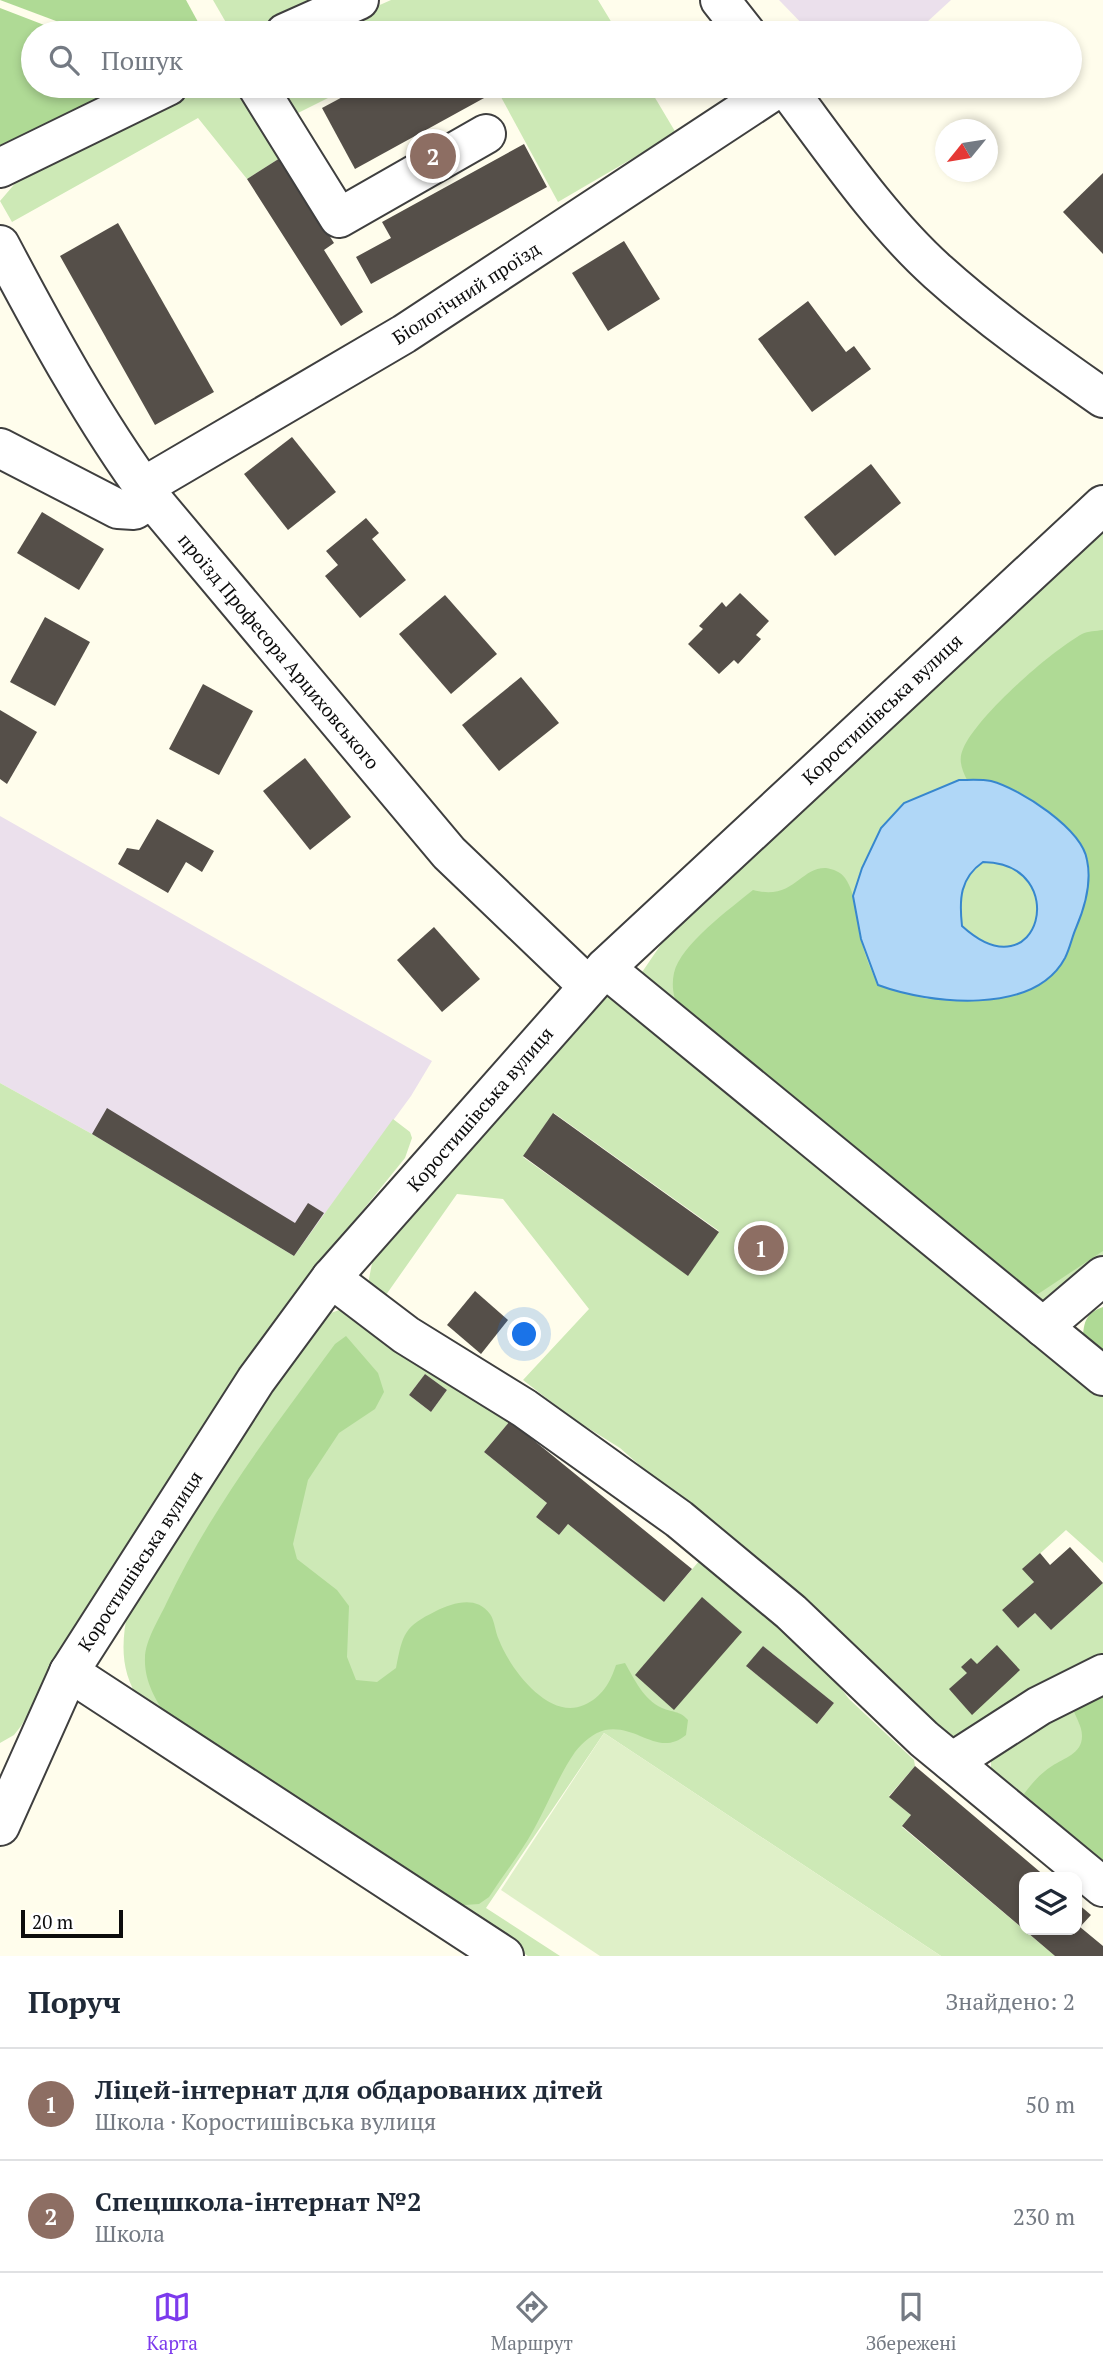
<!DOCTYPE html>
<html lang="uk">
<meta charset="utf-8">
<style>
:root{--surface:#fff;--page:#f6f6f7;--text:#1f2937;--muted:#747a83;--line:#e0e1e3;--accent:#7c3aed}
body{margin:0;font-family:"PT Serif",serif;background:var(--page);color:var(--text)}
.controls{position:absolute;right:21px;bottom:21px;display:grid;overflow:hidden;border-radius:14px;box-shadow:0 4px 10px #0003}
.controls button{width:63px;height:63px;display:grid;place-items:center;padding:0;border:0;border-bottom:2px solid var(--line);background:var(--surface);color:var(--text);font:35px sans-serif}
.compass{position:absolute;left:935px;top:119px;width:63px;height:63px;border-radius:50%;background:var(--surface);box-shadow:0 4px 10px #0003;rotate:240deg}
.scale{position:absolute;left:21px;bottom:18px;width:102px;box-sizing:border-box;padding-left:7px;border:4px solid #0c0c0c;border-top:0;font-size:19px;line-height:24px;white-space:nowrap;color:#0c0c0c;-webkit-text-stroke:5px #fff;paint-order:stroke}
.you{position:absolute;left:525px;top:1335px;width:24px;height:24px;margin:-18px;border:5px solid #fff;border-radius:50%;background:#1a73e8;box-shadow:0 0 0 10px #1a73e833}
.badge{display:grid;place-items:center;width:46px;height:46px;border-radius:50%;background:var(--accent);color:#fff;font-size:23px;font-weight:700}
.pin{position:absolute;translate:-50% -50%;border:4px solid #fff;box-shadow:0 2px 7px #0006}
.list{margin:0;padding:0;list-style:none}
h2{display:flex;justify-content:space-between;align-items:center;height:91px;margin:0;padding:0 28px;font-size:30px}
h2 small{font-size:23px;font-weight:400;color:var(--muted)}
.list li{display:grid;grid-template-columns:46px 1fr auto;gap:21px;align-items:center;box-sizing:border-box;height:112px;padding:0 28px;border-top:2px solid var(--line)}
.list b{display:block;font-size:26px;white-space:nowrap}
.list p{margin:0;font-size:23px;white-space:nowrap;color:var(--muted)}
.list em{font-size:23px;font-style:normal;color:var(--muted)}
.icon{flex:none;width:38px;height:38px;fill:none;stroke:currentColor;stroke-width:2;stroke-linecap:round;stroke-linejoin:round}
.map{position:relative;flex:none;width:1103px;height:1956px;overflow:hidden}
.search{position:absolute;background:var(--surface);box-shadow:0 4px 10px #0003;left:21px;right:21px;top:21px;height:77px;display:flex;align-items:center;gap:18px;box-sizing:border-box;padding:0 24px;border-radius:38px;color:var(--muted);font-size:26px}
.sheet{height:315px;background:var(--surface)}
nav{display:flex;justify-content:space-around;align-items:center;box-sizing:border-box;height:98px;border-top:2px solid var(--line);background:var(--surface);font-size:19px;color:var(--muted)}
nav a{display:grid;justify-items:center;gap:4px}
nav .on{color:var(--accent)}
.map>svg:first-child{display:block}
</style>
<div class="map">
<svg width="1103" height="1956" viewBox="0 0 1103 1956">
<rect width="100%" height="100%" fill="#fffdec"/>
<g fill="#ebe0ec">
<polygon points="779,0 951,0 915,33 811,33"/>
<polygon points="0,816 432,1061 411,1096 294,1256 92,1134 0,1083"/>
</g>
<g fill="#cde9b6" fill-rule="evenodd">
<polygon points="213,0 324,0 245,31 228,26"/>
<polygon points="391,0 598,0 618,33 464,33 461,29 452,33 317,33"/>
<polygon points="236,86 280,158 247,179 198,118 12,222 0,201 24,173 175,98"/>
<polygon points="270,86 352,86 294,115"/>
<polygon points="495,86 648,86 676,133 558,202"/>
<polygon points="1103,528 1103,1261 1043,1311 638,978 662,943 722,879"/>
<path d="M607,993L1103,1387V1563L1066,1530L1023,1569L1034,1582L1002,1610L1018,1628L1035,1613L1051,1630L1103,1583V1661L954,1741L620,1448L572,1418L523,1380L589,1309L503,1199L457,1194L381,1302L368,1284L373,1258ZM554,1113L719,1231L688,1275L523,1157Z"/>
<polygon points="0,1083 92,1134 294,1256 393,1119 410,1132 412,1138 405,1158 324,1258 93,1603 21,1726 14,1735 0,1743"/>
<path d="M342,1309L510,1421L484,1452L547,1503L536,1517L559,1535L568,1524L664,1602L700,1560L815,1654L849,1699L914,1760L915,1766L889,1796L911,1815L902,1827L1055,1956H941L604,1733L486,1908L560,1956H528L141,1702C120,1673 121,1643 128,1610L249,1424L328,1314ZM425,1374L447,1390L431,1412L409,1395ZM763,1646L834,1703L818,1723L747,1667Z"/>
<polygon points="1103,1684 1103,1869 991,1770 991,1756"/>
</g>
<g fill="#afda95">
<polygon points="0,0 186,0 204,33 88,33"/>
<polygon points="0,8 65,33 33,33 33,86 134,86 0,154"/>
<path d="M1103,630V1251L1038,1294L1018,1288L679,1011C674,998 671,987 674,973C680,945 731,908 753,890C794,901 800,867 826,868C833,869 841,872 845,878C857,895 856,920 861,940C865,956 871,971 878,985L927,999L1064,959L1072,939L1045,810C1020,793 997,782 967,780C962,770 958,760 963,749C977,716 1050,652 1082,634C1088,631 1096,631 1103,630Z"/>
<path d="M1103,1307V1359L1083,1335C1084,1320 1088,1312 1103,1307Z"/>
<path d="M346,1336L378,1373L384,1392L375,1409L339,1433L308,1480L293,1544L297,1559L337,1590L349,1606L347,1657L356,1680L377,1682L396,1668C403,1633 404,1627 436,1611C453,1603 476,1595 490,1614C495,1621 495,1632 499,1640C510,1669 549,1721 584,1705C602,1697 610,1683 616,1665L625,1663C635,1680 643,1699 662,1708C673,1713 679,1710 688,1720L686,1735C658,1758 638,1724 605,1730C593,1733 583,1742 575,1752C559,1775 548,1804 534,1829C521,1853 504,1874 489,1897L479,1904L450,1906L168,1717C155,1701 144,1679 145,1658C145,1641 159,1619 166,1604C212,1507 272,1430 335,1344Z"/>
<path d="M1103,1690V1861L1024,1794C1032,1783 1041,1773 1052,1766C1064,1758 1082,1754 1082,1736C1082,1726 1076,1718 1073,1709Z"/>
</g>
<polygon fill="#dff0c8" points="604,1733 941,1956 600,1956 501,1890"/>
<path fill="#b0d7f7" stroke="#3787ce" stroke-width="2" fill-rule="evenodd" d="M959,780C969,780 981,779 991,781C1021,789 1082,829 1087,860C1092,883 1085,907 1076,928C1072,937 1070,948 1065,958C1034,1016 929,1004 878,985L861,939L853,896L862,868L881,828L904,803ZM983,862C1073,863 1040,997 962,926C959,899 960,878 983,862Z"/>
<g fill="#554f49">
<polygon points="363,86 492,86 495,92 355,169 322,108"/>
<polygon points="524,144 547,187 371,284 356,257 391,238 382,222"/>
<polygon points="280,158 334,243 324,250 363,312 341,326 247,179"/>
<polygon points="1103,173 1103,254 1063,212"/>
<polygon points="118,223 214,392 155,425 60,256"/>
<polygon points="624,241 660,299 608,331 572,273"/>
<polygon points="808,301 846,352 854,346 871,369 812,412 758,339"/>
<polygon points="292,437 336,492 288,530 244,474"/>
<polygon points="871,464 901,503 835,556 804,517"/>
<polygon points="42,512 104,549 79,590 17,553"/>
<polygon points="366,518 379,533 372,539 406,580 360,618 325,576 338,565 326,551"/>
<polygon points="740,593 769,621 756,635 761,639 738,664 734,660 719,674 688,644 703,629 699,626 722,602 726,607"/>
<polygon points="445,595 497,654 451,694 399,634"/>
<polygon points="45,617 90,642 55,706 10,682"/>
<polygon points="521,677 559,723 499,771 462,725"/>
<polygon points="203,684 253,711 219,775 169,749"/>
<polygon points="0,710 37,732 7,784 0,779"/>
<polygon points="305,758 351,817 310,850 263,791"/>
<polygon points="157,819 214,851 202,872 186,862 168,893 118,864 127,848 139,850"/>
<polygon points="434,927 480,979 442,1012 397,960"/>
<polygon points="107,1108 295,1223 308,1203 324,1213 294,1256 92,1134"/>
<polygon points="553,1113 719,1232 688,1276 523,1156"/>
<polygon points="475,1291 508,1320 481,1354 447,1325"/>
<polygon points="425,1374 447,1390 431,1412 409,1395"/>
<polygon points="510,1421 692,1569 664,1602 568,1524 559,1535 536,1517 547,1503 484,1452"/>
<polygon points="1070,1547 1103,1583 1051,1630 1035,1613 1018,1628 1002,1610 1034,1582 1022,1569 1040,1553 1050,1565"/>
<polygon points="702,1597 742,1632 674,1710 635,1675"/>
<polygon points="997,1645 1020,1670 972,1715 949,1689 967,1673 961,1667 971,1658 977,1664"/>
<polygon points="763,1646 834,1703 817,1724 746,1666"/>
<polygon points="915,1766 1046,1877 1024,1877 1024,1930 1077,1930 1077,1903 1091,1915 1080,1927 1103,1946 1103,1956 1055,1956 902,1826 911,1815 889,1797"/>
</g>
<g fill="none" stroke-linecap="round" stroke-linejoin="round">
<defs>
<g id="minor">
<polyline points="720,0 746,33"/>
<polyline points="285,33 359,0"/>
<polyline points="257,86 339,218 486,134"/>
<path d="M785,86C831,147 881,221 938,272C989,318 1046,358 1103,398"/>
<polyline points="0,168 168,86"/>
<path d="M0,245C46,332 94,420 152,499L449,853L588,986"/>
<polyline points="0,448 118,509 134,510 152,499"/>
<polyline points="143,487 404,334 781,86"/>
<polyline points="605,968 1103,1376"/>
<polyline points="331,1278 406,1335 524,1408 679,1519 791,1612 924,1739 1103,1887"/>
<polyline points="1043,1327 1103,1276"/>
<polyline points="69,1672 504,1956"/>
<polyline points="952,1762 1039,1706 1103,1674"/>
<polyline points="0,1826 69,1672 256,1380 331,1278 605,968 1103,505"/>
</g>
</defs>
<use href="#minor" stroke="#3f3f3f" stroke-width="42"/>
<use href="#minor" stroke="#fff" stroke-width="38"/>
</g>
<g text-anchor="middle" stroke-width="7" stroke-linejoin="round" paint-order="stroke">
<g font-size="19" fill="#0c0c0c" stroke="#fff">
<text transform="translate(466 293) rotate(-33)" y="7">Біологічний проїзд</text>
<text transform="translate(279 651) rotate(50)" y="7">проїзд Професора Арциховського</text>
<text transform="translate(882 709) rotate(-43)" y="7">Коростишівська вулиця</text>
<text transform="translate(480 1109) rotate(-49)" y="7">Коростишівська вулиця</text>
<text transform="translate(140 1561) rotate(-57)" y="7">Коростишівська вулиця</text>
</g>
</g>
</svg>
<div class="controls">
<button><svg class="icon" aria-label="layers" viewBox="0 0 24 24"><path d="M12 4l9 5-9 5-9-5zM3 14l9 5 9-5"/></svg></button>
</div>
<svg class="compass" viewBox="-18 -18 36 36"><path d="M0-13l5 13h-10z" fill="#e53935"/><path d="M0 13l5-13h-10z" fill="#747a83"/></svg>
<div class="scale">20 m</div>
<div class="you"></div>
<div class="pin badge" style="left:761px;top:1248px;background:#8d6e63">1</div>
<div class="pin badge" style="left:433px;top:156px;background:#8d6e63">2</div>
<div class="search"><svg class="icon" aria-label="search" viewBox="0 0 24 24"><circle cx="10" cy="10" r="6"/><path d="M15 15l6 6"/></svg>Пошук</div>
</div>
<section class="sheet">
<h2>Поруч<small>Знайдено: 2</small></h2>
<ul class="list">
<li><span class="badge" style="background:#8d6e63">1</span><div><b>Ліцей-інтернат для обдарованих дітей</b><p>Школа · Коростишівська вулиця</p></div><em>50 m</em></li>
<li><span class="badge" style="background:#8d6e63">2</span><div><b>Спецшкола-інтернат №2</b><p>Школа</p></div><em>230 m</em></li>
</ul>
</section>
<nav>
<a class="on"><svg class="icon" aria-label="map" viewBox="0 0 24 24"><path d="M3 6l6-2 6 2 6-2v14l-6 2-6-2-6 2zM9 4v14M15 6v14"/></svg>Карта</a>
<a><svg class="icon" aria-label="directions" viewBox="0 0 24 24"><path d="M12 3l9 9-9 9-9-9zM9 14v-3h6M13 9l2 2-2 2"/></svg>Маршрут</a>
<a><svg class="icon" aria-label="saved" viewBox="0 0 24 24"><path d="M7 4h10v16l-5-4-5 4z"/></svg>Збережені</a>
</nav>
